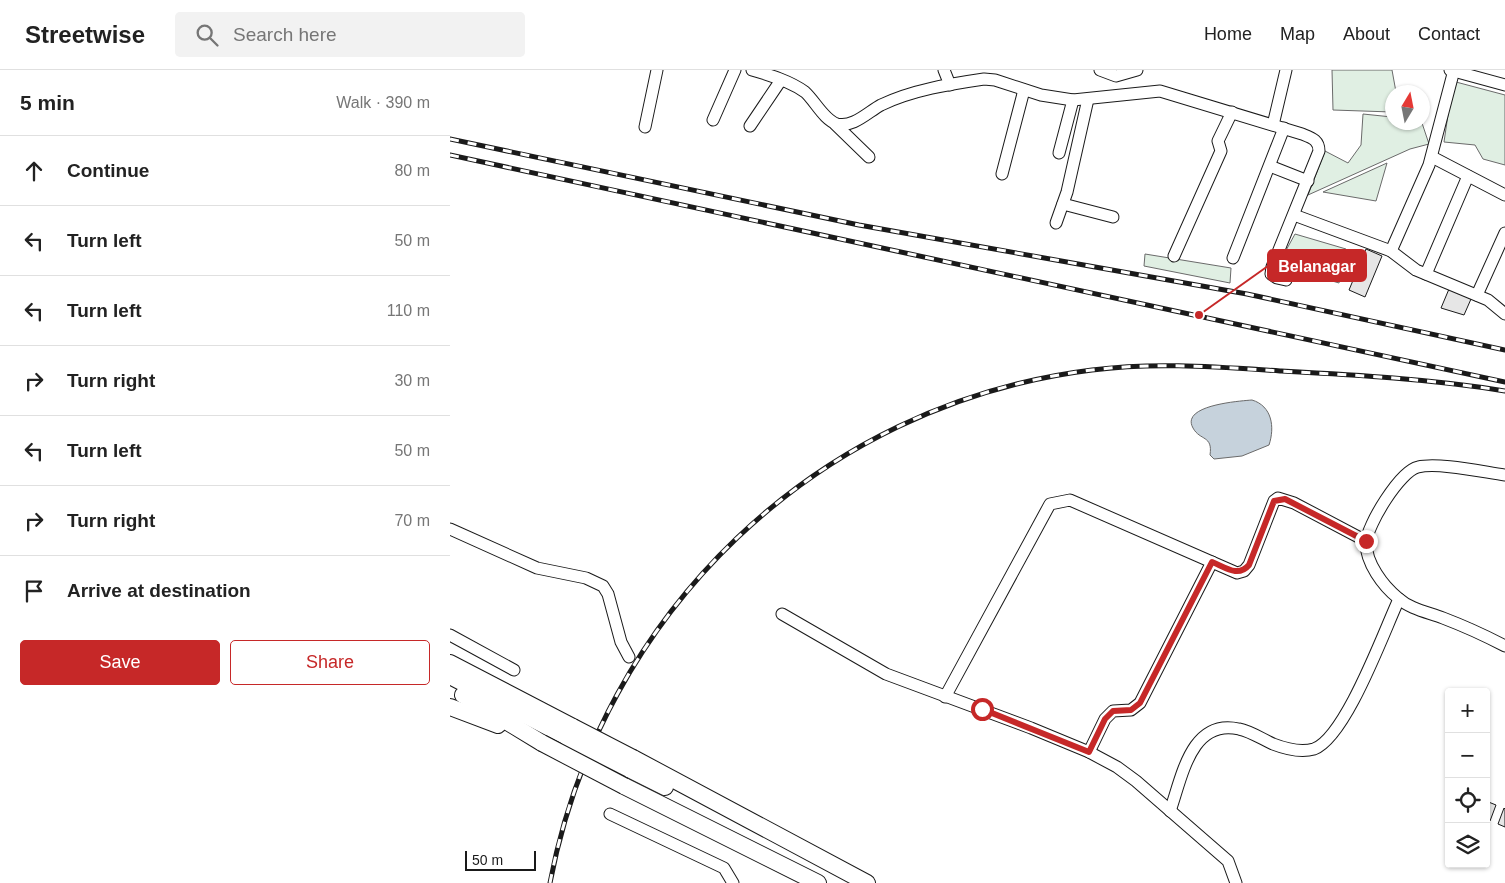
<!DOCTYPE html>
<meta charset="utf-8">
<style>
:root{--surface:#fff;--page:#f2f2f2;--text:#222;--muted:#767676;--line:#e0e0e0;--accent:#c62828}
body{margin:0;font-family:Helvetica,sans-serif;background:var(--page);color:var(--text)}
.controls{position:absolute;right:15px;bottom:15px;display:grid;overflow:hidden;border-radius:5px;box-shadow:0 1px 4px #0004}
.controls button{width:45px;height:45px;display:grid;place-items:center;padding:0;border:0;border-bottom:1px solid var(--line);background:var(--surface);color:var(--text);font:25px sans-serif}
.compass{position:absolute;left:935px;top:15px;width:45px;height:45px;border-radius:50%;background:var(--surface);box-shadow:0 1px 4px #0004;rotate:10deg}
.scale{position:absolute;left:15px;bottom:12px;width:71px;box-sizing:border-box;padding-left:5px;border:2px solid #1a1a1a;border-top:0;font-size:14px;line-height:18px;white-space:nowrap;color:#1a1a1a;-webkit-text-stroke:4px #fff;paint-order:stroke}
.stop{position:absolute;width:15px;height:15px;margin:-11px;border:4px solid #c62828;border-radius:50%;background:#fff}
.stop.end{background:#c62828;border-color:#fff;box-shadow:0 1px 5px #0008}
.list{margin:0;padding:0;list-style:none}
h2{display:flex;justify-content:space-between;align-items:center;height:65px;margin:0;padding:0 20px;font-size:21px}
h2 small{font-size:16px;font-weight:400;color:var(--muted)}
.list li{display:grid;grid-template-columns:32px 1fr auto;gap:15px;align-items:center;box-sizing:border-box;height:70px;padding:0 20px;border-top:1px solid var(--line)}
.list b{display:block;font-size:19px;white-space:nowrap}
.list em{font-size:16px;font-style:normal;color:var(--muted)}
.actions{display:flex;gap:10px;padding:15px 20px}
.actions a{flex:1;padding:11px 0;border:1px solid var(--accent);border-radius:5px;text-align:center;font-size:18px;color:var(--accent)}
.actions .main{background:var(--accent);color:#fff}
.icon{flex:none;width:28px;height:28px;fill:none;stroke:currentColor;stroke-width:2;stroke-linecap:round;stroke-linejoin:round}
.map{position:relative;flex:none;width:1055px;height:813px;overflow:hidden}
header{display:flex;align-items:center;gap:30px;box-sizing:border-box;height:70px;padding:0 25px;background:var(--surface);border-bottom:1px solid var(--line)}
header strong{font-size:24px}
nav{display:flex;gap:28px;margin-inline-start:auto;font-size:18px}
.search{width:350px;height:45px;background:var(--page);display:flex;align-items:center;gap:12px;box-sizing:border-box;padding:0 18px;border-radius:5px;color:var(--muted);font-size:19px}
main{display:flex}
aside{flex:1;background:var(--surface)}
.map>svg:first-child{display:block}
</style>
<header>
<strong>Streetwise</strong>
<div class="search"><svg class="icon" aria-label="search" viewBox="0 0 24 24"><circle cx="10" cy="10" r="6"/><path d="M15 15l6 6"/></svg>Search here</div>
<nav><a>Home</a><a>Map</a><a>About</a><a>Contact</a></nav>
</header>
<main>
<aside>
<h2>5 min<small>Walk · 390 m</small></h2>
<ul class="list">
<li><svg class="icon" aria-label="ahead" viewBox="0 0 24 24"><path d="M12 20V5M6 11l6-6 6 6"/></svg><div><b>Continue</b></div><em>80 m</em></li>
<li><svg class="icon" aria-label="left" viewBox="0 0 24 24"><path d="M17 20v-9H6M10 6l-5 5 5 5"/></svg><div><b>Turn left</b></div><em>50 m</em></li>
<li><svg class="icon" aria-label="left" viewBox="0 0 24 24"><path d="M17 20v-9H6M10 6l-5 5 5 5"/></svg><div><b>Turn left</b></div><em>110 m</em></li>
<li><svg class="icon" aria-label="right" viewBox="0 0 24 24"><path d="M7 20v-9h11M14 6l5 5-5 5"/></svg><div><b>Turn right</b></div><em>30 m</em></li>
<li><svg class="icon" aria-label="left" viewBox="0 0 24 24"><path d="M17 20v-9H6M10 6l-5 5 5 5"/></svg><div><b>Turn left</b></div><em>50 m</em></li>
<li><svg class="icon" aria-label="right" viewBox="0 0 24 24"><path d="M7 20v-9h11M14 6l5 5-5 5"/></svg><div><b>Turn right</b></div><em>70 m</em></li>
<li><svg class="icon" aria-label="arrive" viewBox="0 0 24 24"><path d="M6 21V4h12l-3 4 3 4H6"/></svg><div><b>Arrive at destination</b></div></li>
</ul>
<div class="actions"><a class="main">Save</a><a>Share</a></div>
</aside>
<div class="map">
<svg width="1055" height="813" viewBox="0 0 1055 813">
<rect width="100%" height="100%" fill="#fff"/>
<g fill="#e0efe3" stroke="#6a6a6a">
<polygon points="882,0 942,0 946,22 942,22 942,42 883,40"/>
<polygon points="1006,12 1055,25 1055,95 1033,89 1025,75 994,72 999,38"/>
<polygon points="913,44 942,47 942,52 972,53 979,74 960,79 858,125 875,81 898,93 911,75"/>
<polygon points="937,93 926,131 873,122"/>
<polygon points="845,164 896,179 889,213 828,195"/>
<polygon points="695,184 781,198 780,213 694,196"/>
</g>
<path fill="#c6d2dc" stroke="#6a6a6a" d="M802,330C822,336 825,357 819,375L792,386L764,389L760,385C763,365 750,371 743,358C730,335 790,331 802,330Z"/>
<g fill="#e6e6e6" stroke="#1a1a1a">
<polygon points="916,179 932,186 915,227 899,220"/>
<polygon points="999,219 1021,229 1014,245 991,238"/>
<polygon points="1036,731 1046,735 1040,751 1036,749"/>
<polygon points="1054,738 1055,739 1055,757 1048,754"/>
</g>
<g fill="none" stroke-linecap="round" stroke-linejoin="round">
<defs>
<g id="minor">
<path d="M302,0C320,5 340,11 355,22C365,31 374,50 387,54C403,58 418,42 431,35C462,20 500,14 534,9L545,10L591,25L623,30L710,21L852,64C862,68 869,70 869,81L822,197L821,204L827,208L836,210"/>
<polyline points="494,0 500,15"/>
<polyline points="650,0 666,6 687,0"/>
<polyline points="1000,0 1055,15"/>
<polyline points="263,50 285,0"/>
<polyline points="385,54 419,87"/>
<polyline points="823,55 836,0"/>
<polyline points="300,56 331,10"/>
<polyline points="195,57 207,0"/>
<polyline points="609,83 623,30"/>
<polyline points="982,87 1055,125"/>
<polyline points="820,96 858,111"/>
<polyline points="552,104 574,20"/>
<polyline points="613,134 663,147"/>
<polyline points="844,145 941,181 966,200 1038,230 1055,244"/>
<polyline points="606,153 617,122 638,29"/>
<polyline points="941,181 979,95 1004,0"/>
<polyline points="724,186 771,81 768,71 782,42"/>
<polyline points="783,188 834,58"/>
<polyline points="976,204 1018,106"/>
<polyline points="1027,225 1055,163"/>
<path d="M1055,405C1033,402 988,392 968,397C950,401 917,455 916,473C916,493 933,516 948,528C960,539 977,542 993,548C1014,556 1034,565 1055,576"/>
<polyline points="0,459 87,498 136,508 153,516 158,524 171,572 179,587"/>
<polyline points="332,544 436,604 581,658 639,682 667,697 686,711 778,791 786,813"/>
<polyline points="0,565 64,600"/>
<polyline points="495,627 600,434 620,430 787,503 794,501 799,495 824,431 828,428 844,433 916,471"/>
<polyline points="639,682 655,649 663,641 681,640 690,633 762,492"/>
<path d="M720,741C732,707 741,648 789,659C800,661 812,669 823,674C836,679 850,683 864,679C896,667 934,561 949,529"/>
<polyline points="160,744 274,798 283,813"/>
</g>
<g id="highway">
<polyline points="0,593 123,657"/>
<polyline points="0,606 117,667"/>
<polyline points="13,625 92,673"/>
<polyline points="0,637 48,655"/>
<polyline points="183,688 417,813"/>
<polyline points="179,699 215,717"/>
<polyline points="174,716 368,813"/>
</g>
</defs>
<use href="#minor" stroke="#1a1a1a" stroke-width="13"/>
<use href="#highway" stroke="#1a1a1a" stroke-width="18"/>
<use href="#minor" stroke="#fff" stroke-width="11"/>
<use href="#highway" stroke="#fff" stroke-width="16"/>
<defs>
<g id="rail">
<polyline points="0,69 409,155 797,224 1055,280"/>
<polyline points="0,85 1055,312"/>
<path d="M100,813C151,543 367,334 642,300C705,292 767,297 830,301C905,305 981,309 1055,321"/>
</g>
</defs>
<use href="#rail" stroke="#1a1a1a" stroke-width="5"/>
<use href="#rail" stroke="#fff" stroke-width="3" stroke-dasharray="9" stroke-linecap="butt"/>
<defs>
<g id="highway-bridge">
<polyline points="123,657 183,688"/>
<polyline points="117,667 179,699"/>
<polyline points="92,673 174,716"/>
</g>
</defs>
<use href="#highway-bridge" stroke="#1a1a1a" stroke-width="18" stroke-linecap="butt"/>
<use href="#highway-bridge" stroke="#fff" stroke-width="16"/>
</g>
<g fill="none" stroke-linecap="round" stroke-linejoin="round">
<path stroke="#c62828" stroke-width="6" d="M532,639L639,682L655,649L663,641L681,640L690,633L762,492C775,497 788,508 799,495L824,431L835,429L916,471"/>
</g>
<path fill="none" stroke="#c62828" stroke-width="2" d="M749 245L818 196"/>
<circle fill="#c62828" stroke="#fff" stroke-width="2" cx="749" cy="245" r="5"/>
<rect fill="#c62828" stroke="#c62828" stroke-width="2" x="818" y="180" width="98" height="31" rx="5"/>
<g font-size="16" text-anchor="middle" font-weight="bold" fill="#fff">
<text x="867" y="202">Belanagar</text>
</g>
</svg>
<div class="controls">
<button>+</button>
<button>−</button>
<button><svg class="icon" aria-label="locate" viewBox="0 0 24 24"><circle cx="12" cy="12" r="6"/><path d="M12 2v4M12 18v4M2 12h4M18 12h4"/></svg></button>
<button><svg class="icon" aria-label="layers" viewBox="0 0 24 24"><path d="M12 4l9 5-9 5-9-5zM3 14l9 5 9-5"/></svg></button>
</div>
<svg class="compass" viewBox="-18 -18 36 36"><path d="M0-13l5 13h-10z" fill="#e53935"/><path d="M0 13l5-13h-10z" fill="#767676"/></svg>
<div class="scale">50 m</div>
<div class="stop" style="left:532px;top:639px"></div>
<div class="stop end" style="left:916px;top:471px"></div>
</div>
</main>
